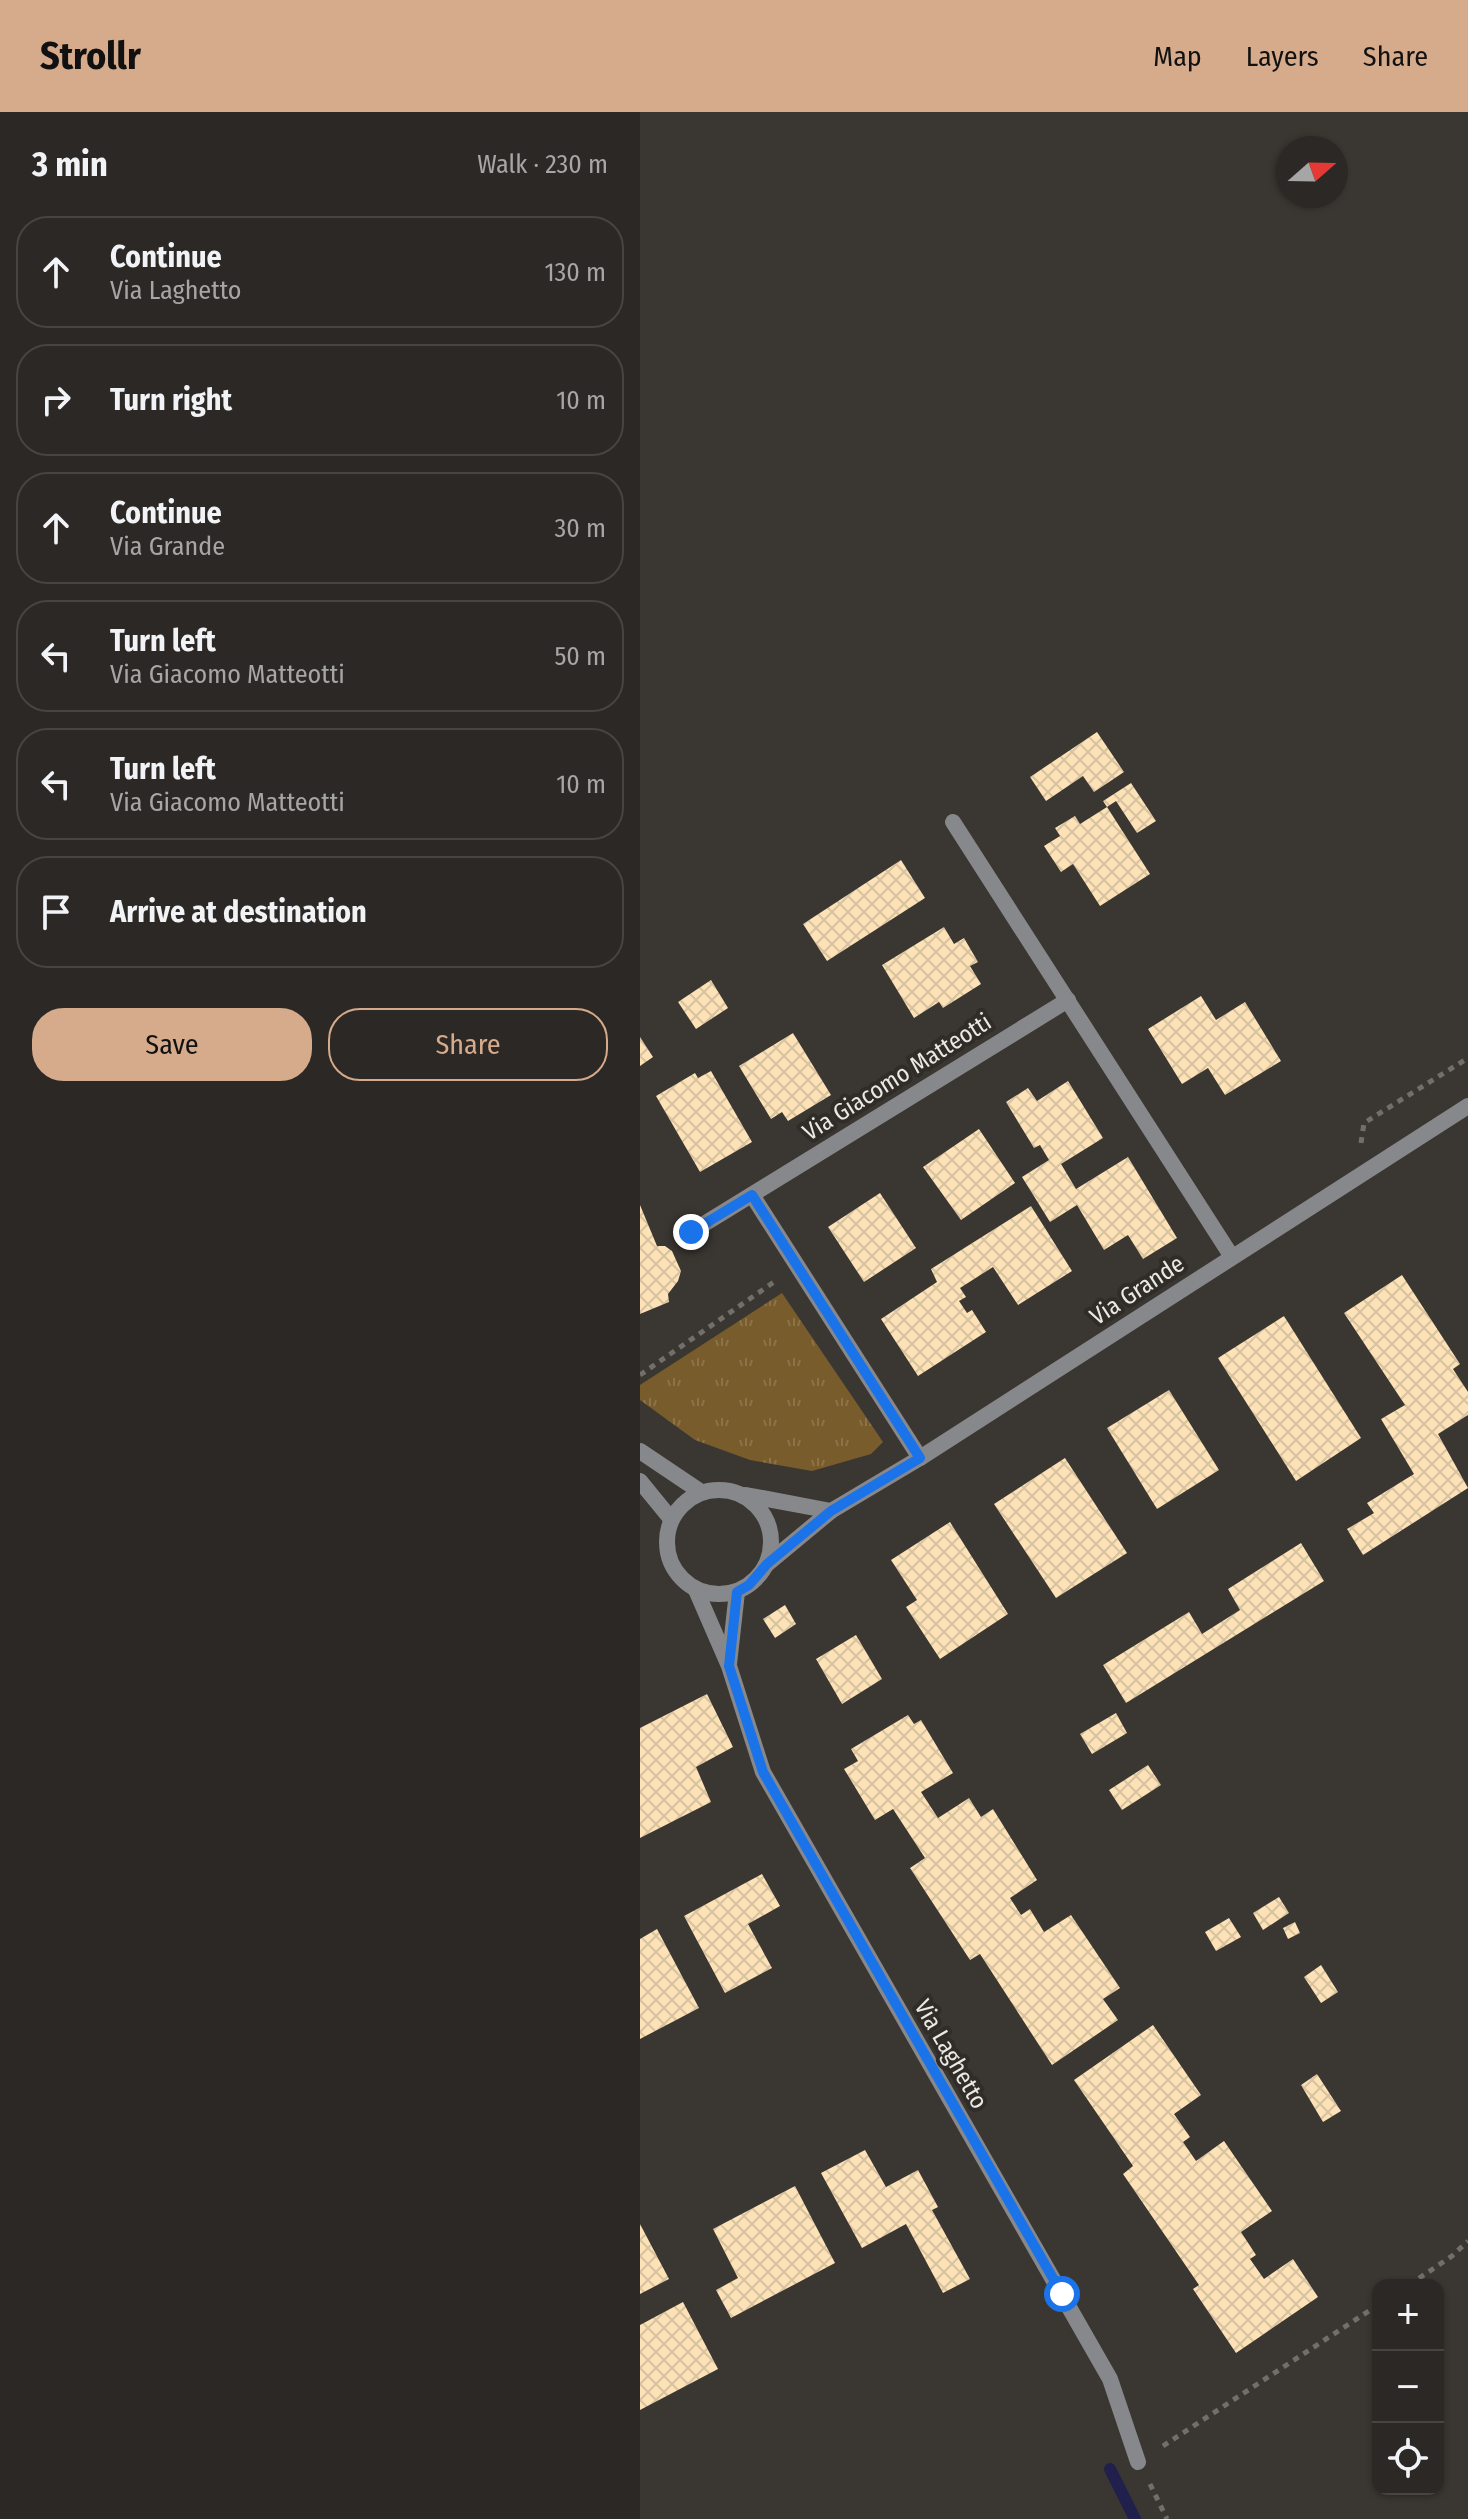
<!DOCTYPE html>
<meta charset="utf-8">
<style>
:root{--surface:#2c2825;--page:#383432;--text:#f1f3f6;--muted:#a6a6a7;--line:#484442;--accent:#d6ab8b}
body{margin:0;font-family:"Fira Sans Condensed",sans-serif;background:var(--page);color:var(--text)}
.controls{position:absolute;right:24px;bottom:24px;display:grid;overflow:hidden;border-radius:16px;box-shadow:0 2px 6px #0004}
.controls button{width:72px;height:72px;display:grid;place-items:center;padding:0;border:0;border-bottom:2px solid var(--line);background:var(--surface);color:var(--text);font:40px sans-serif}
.compass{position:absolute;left:636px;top:24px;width:72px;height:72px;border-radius:50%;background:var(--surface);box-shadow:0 2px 6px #0004;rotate:70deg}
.stop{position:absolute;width:24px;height:24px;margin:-18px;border:6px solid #1a73e8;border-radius:50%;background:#fff}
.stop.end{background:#1a73e8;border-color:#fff;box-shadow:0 2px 8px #0008}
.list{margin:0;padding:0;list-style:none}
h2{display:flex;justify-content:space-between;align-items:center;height:104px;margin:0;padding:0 32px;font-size:34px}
h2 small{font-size:26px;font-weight:400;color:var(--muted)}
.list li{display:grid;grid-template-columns:52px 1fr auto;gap:24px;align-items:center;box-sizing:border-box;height:112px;margin:0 16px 16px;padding:0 16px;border:2px solid var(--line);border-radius:32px}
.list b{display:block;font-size:30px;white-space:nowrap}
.list p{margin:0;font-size:26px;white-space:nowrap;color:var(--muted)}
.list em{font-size:26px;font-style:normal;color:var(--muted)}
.actions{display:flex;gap:16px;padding:24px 32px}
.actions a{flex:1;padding:18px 0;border:2px solid var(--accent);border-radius:32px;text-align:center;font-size:28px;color:var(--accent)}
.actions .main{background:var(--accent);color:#111}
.icon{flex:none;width:44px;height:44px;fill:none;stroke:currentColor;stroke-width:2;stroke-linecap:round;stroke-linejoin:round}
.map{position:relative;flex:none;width:828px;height:2407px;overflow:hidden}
header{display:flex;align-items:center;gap:48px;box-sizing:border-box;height:112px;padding:0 40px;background:var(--accent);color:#111}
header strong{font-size:38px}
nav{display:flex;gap:44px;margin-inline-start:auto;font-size:28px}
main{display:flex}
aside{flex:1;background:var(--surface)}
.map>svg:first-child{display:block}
</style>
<header>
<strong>Strollr</strong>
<nav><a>Map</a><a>Layers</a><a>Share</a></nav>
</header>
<main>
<aside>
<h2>3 min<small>Walk · 230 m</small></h2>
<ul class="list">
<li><svg class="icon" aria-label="ahead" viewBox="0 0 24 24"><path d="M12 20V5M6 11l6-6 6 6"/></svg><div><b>Continue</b><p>Via Laghetto</p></div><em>130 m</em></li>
<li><svg class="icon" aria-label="right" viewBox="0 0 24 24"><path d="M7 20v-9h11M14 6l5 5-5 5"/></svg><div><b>Turn right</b></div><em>10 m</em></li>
<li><svg class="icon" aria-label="ahead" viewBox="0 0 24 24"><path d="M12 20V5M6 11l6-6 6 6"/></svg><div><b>Continue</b><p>Via Grande</p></div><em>30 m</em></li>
<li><svg class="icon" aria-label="left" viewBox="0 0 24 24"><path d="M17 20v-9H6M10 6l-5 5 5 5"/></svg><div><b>Turn left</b><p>Via Giacomo Matteotti</p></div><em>50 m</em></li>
<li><svg class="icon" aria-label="left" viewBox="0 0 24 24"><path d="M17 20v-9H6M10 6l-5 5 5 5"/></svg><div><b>Turn left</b><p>Via Giacomo Matteotti</p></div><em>10 m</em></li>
<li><svg class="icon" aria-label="arrive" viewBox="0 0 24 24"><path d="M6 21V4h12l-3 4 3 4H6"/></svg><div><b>Arrive at destination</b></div></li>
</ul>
<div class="actions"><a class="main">Save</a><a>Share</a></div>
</aside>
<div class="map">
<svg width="828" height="2407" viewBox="0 0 828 2407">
<defs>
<pattern id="park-tufts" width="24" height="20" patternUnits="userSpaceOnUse" patternTransform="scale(2)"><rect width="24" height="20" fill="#795c2b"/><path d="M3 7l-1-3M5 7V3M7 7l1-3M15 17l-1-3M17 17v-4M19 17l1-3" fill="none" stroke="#8c734a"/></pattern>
<pattern id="building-cross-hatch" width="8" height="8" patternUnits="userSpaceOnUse" patternTransform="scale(2)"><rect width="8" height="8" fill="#fde2b7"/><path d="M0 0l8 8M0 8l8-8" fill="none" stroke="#d8c3a0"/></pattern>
</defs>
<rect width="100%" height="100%" fill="#3a3631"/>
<polygon fill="url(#park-tufts)" points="142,1181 243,1330 231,1342 172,1359 110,1348 55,1328 0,1288 0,1273"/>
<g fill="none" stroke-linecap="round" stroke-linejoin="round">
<polyline stroke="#21204c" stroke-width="12" points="470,2357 495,2407"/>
</g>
<g fill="url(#building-cross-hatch)">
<polygon points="457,620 484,660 454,680 443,664 406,689 390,665"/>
<polygon points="491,671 516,709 497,721 476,689 467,695 463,689"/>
<polygon points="467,695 510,762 460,794 433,752 421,760 404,734 420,724 415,716 435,704 440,712"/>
<polygon points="261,748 285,786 187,849 163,812"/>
<polygon points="304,815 314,832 324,826 338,850 330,854 341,872 303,896 299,890 274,906 242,853"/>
<polygon points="71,868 88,896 56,917 38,890"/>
<polygon points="561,884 576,908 605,890 641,949 585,983 568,956 542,972 508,917"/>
<polygon points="153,921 191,983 148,1009 142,1000 131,1007 99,954"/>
<polygon points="0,925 13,945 0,954"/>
<polygon points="71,959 112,1030 60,1060 16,984 55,961 58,966"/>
<polygon points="428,969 463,1026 421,1052 436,1077 488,1045 537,1126 503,1147 488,1123 464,1138 437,1093 410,1110 382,1065 409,1048 400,1033 394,1036 366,990 388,976 397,989"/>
<polygon points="339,1017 375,1071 321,1108 283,1055"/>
<polygon points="240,1081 276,1136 224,1170 188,1115"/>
<polygon points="0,1093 17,1134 25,1134 32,1139 41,1159 38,1169 28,1182 29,1190 0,1202"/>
<polygon points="391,1094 432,1159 378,1193 353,1155 320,1176 326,1185 319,1189 327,1201 332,1198 346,1220 278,1264 241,1207 297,1170 291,1157"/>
<polygon points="762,1163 820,1252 813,1257 828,1280 828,1303 798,1322 828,1376 723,1443 707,1417 734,1401 727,1391 774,1362 741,1307 765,1293 704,1201"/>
<polygon points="644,1204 721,1326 656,1369 578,1246"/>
<polygon points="529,1278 579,1358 517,1397 467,1316"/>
<polygon points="425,1346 487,1441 416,1486 354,1392"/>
<polygon points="310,1410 368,1502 300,1547 266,1495 277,1488 251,1448"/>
<polygon points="661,1431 684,1469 486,1591 463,1553 549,1500 562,1522 600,1498 588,1477"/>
<polygon points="145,1493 156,1512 135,1526 123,1507"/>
<polygon points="216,1523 242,1567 202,1592 176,1547"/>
<polygon points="67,1582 93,1635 56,1655 71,1690 0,1726 0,1616"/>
<polygon points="476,1601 487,1621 452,1642 440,1622"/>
<polygon points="268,1603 274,1612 281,1608 313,1661 281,1680 298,1706 329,1686 341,1705 353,1697 397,1768 370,1786 381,1803 390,1797 404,1820 431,1803 480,1876 463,1887 478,1908 412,1953 340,1842 330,1848 270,1756 285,1746 253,1697 235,1708 204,1657 218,1649 211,1637"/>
<polygon points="508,1653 521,1673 482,1698 469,1678"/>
<polygon points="122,1762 140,1794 108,1812 132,1856 85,1881 44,1804"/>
<polygon points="639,1785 649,1801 623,1818 613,1801"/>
<polygon points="589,1806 601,1825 576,1839 565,1820"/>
<polygon points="655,1810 660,1821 648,1827 643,1816"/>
<polygon points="17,1817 59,1896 0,1927 0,1827"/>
<polygon points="681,1853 698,1880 681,1891 664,1865"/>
<polygon points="513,1913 561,1983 534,2002 550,2025 543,2030 556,2049 584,2029 632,2099 601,2120 616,2143 610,2147 624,2167 653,2147 678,2185 596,2241 553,2177 559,2173 483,2062 493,2054 434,1968"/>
<polygon points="677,1962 701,1999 683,2010 661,1973"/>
<polygon points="225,2038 246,2075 278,2058 298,2095 292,2098 330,2167 303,2181 266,2112 222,2136 181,2061"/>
<polygon points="155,2074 195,2151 91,2206 76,2178 98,2166 73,2117"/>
<polygon points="0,2112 29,2167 0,2182"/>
<polygon points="43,2190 78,2257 0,2298 0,2213"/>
</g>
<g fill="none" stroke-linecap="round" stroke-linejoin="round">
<g stroke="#726f6b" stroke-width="5" stroke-dasharray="6 6" stroke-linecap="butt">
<polyline points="721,1031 724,1011 828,946"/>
<polyline points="0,1263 134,1170"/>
<polyline points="769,2173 812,2144 828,2129"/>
<polyline points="523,2334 738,2193"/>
<polyline points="510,2372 527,2407"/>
</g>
<g stroke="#87888b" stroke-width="16">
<polyline points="313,710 592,1145"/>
<polyline points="112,1083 280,1346"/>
<polyline points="51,1120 428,888"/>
<polyline points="56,1478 89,1554 123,1660 470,2267 498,2350"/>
<polyline points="89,1552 97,1480"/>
</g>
<g stroke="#87888b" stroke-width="16">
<polyline points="0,1339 61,1380"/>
<polyline points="0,1369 31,1407"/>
<circle cx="79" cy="1430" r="52"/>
<polyline points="106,1383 191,1399"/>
<polyline points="127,1452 191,1399 280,1346 828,994"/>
</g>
</g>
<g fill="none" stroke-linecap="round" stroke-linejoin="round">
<polyline stroke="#1a73e8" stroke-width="10" points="51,1120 112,1083 280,1346 191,1399 127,1452 109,1473 97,1480 89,1554 123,1660 422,2182"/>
</g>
<g text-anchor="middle" stroke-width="8" stroke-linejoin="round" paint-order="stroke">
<g font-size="24" fill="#ebe9e6" stroke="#302c27">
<text transform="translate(257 965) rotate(-32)" y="8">Via Giacomo Matteotti</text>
<text transform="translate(497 1178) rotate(-33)" y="8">Via Grande</text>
<text transform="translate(311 1942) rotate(60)" y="8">Via Laghetto</text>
</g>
</g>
</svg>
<div class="controls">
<button>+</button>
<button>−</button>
<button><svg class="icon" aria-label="locate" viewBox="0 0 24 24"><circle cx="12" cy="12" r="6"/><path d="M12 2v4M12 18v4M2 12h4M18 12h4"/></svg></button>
</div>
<svg class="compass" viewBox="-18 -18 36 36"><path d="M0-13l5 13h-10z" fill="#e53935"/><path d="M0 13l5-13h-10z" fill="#a6a6a7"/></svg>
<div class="stop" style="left:422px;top:2182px"></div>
<div class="stop end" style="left:51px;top:1120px"></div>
</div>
</main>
